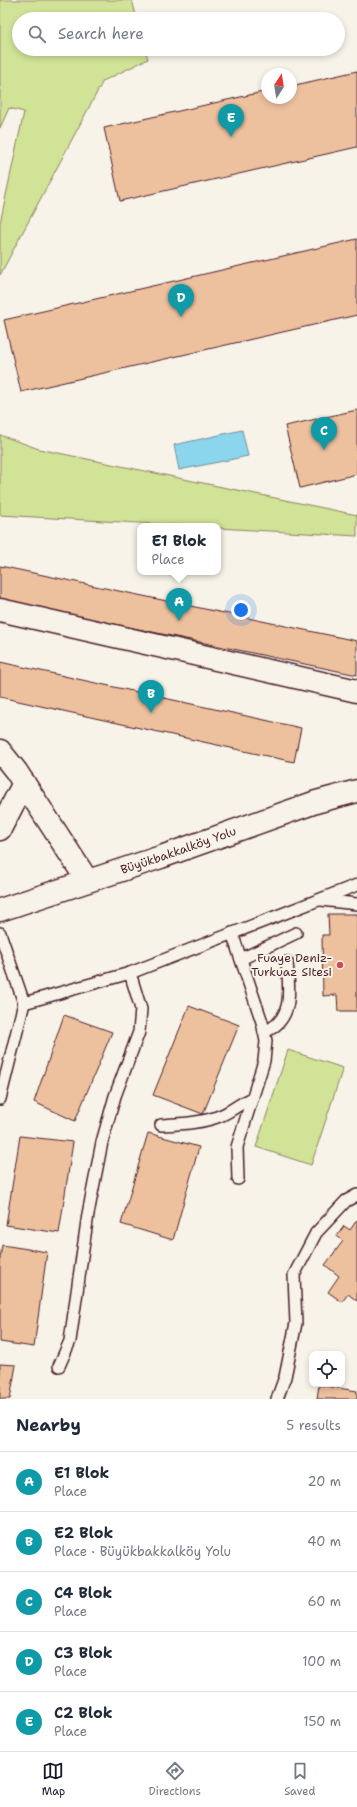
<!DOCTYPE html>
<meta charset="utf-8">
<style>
:root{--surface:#fff;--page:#f2f2f3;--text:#1f2937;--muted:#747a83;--line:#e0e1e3;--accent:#111827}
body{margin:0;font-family:"Shantell Sans",sans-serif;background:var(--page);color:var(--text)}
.controls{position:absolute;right:12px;bottom:12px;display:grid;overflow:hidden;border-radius:8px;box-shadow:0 2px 6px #0003}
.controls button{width:36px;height:36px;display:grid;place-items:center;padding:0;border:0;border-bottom:1px solid var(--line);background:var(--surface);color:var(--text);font:20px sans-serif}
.compass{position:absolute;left:261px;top:68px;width:36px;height:36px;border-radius:50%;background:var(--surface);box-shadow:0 2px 6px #0003;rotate:12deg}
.you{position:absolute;left:241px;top:610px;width:14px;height:14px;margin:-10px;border:3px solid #fff;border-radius:50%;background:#1a73e8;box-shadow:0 0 0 6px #1a73e833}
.badge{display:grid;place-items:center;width:26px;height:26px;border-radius:50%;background:var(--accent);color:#fff;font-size:13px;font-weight:700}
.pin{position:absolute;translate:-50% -33px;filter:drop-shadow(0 1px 2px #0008)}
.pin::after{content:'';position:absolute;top:21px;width:14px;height:12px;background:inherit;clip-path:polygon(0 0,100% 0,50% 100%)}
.popup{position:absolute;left:137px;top:523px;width:84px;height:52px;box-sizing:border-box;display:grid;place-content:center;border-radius:8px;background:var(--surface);filter:drop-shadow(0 1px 3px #0005);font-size:13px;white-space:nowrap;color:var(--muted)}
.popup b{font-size:15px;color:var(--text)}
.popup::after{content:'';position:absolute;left:50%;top:100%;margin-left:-8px;border:8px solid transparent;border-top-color:var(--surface)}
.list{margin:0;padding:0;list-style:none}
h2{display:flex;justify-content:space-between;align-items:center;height:52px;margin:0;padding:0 16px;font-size:17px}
h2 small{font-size:13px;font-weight:400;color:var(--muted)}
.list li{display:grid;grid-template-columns:26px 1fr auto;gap:12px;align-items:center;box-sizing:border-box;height:60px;padding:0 16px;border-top:1px solid var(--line)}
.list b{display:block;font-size:15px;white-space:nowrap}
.list p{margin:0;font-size:13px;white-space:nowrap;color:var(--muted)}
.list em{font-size:13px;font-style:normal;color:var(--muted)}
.icon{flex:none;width:22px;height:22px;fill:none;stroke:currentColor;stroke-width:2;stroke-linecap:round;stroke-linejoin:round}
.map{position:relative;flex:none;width:357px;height:1399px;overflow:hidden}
.search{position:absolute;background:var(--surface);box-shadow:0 2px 6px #0003;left:12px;right:12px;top:12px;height:44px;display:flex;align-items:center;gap:10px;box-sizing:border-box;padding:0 14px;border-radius:22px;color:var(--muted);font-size:15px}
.sheet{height:352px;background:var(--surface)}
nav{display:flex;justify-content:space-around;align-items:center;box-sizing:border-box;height:56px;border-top:1px solid var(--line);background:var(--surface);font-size:11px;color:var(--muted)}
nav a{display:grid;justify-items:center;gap:2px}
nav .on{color:var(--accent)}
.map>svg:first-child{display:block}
</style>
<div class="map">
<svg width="357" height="1399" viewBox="0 0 357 1399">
<rect width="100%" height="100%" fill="#f7f3e8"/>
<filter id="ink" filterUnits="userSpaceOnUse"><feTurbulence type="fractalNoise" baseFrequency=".025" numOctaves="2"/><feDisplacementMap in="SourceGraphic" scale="8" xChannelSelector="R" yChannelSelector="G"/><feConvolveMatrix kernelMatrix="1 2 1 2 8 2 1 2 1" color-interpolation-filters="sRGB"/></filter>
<g filter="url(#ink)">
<g fill="#d0e397" stroke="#8d8161">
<polygon points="0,0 132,0 137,19 19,19 19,49 145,49 148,59 103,81 0,275 0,223 24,112 9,108 0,128"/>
<polygon points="0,435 39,449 357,515 357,536 218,528 218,526 190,526 0,515"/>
<polygon points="288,1050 343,1068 311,1165 256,1147"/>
</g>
<polygon fill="#8cd6ed" stroke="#728d9f" points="242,430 248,456 179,470 174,445"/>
<g fill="#eec19e" stroke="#4a1f2b">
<polygon points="357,71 357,147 120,201 104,128 267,91 267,98 291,98 291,86"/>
<polygon points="357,239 357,315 21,392 4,320"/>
<polygon points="357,410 357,474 300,488 285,426"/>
<polygon points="0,566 357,641 357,675 0,600"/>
<polygon points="0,662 301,728 294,762 0,697"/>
<polygon points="328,914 357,914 357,1011 338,1011 337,995 323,996 322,935 329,935"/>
<polygon points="189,1006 239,1025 203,1114 153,1095"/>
<polygon points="64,1015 112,1032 75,1121 34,1102"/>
<polygon points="148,1133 199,1147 173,1240 121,1224"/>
<polygon points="20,1136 73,1142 59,1233 6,1225"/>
<polygon points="357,1220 357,1301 348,1294 342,1302 328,1292 339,1276 325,1265 343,1241 337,1236 344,1226 350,1230"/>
<polygon points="2,1245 47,1252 34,1347 0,1342 0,1259"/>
<polygon points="0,1364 16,1365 10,1399 0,1399"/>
<polygon points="319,1385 357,1391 357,1399 317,1399"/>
</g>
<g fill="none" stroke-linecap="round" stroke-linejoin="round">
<defs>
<g id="lane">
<polyline points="321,900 357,904"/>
<polyline points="0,933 24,1003 0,1099"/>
<polyline points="232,933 262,1022 266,1041 264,1061 237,1147 238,1179"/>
<polyline points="241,959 296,933"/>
<polyline points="24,1003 130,973 357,885"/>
<path d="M264,1032C295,1020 289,988 287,962"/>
<path d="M161,1125C181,1124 204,1123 222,1115C233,1110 241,1102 252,1099"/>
<polyline points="59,1366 70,1341 88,1214 102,1142 115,1096 139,1032 141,1009 130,973"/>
<polyline points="277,1399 285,1377 296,1323 294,1275 316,1233 346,1201 357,1195"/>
</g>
<g id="street">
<polyline points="0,610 357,691"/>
<polyline points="0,751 16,771 87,880"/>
<polyline points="0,829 24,783"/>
</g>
<g id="secondary">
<path id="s1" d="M0,910L161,857L316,802L357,791"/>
</g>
</defs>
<use href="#lane" stroke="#4a1f2b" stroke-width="14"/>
<use href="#street" stroke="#4a1f2b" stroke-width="25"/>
<use href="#secondary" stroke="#4a1f2b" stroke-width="25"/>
<use href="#lane" stroke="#f7f3e8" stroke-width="11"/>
<use href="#street" stroke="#f7f3e8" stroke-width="22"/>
<use href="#secondary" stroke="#f7f3e8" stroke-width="22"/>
</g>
</g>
<circle fill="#d1495b" stroke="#f7f3e8" stroke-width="1.5" cx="340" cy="965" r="4"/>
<g text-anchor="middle" stroke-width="4" stroke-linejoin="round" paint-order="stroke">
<g font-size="12" fill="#4a1f2b" stroke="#f7f3e8">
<text dy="4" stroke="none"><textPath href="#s1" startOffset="188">Büyükbakkalköy Yolu</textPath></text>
</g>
<g font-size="12" fill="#4a1f2b" stroke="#f7f3e8" text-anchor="end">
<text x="332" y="962">Fuaye Deniz-<tspan x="332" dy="14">Turkuaz Sitesi</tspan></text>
</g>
</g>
</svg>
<div class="controls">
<button><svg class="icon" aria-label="locate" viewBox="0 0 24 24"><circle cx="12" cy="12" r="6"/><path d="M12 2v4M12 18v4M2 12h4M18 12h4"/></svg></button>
</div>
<svg class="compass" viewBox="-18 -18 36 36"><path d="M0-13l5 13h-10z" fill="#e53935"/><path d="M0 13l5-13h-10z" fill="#747a83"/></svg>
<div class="you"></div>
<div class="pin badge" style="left:179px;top:621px;background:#0f9aa8">A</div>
<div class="popup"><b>E1 Blok</b>Place</div>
<div class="pin badge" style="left:151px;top:713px;background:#0f9aa8">B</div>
<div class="pin badge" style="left:324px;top:450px;background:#0f9aa8">C</div>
<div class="pin badge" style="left:181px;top:317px;background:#0f9aa8">D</div>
<div class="pin badge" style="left:231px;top:137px;background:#0f9aa8">E</div>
<div class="search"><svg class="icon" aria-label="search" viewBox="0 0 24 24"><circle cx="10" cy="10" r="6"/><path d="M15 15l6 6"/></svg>Search here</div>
</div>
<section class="sheet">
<h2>Nearby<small>5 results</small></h2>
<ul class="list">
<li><span class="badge" style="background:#0f9aa8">A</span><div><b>E1 Blok</b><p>Place</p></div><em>20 m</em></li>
<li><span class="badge" style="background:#0f9aa8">B</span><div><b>E2 Blok</b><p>Place · Büyükbakkalköy Yolu</p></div><em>40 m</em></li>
<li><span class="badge" style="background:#0f9aa8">C</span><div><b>C4 Blok</b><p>Place</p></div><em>60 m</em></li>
<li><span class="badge" style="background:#0f9aa8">D</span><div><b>C3 Blok</b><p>Place</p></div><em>100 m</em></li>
<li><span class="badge" style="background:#0f9aa8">E</span><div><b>C2 Blok</b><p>Place</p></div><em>150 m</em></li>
</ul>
</section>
<nav>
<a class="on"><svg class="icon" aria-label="map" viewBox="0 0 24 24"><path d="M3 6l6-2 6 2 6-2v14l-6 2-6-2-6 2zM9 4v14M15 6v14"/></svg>Map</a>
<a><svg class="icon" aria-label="directions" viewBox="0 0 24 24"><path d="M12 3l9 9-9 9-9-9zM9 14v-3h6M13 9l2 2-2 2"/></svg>Directions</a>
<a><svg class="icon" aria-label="saved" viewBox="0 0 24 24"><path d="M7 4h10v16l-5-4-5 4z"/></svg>Saved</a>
</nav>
